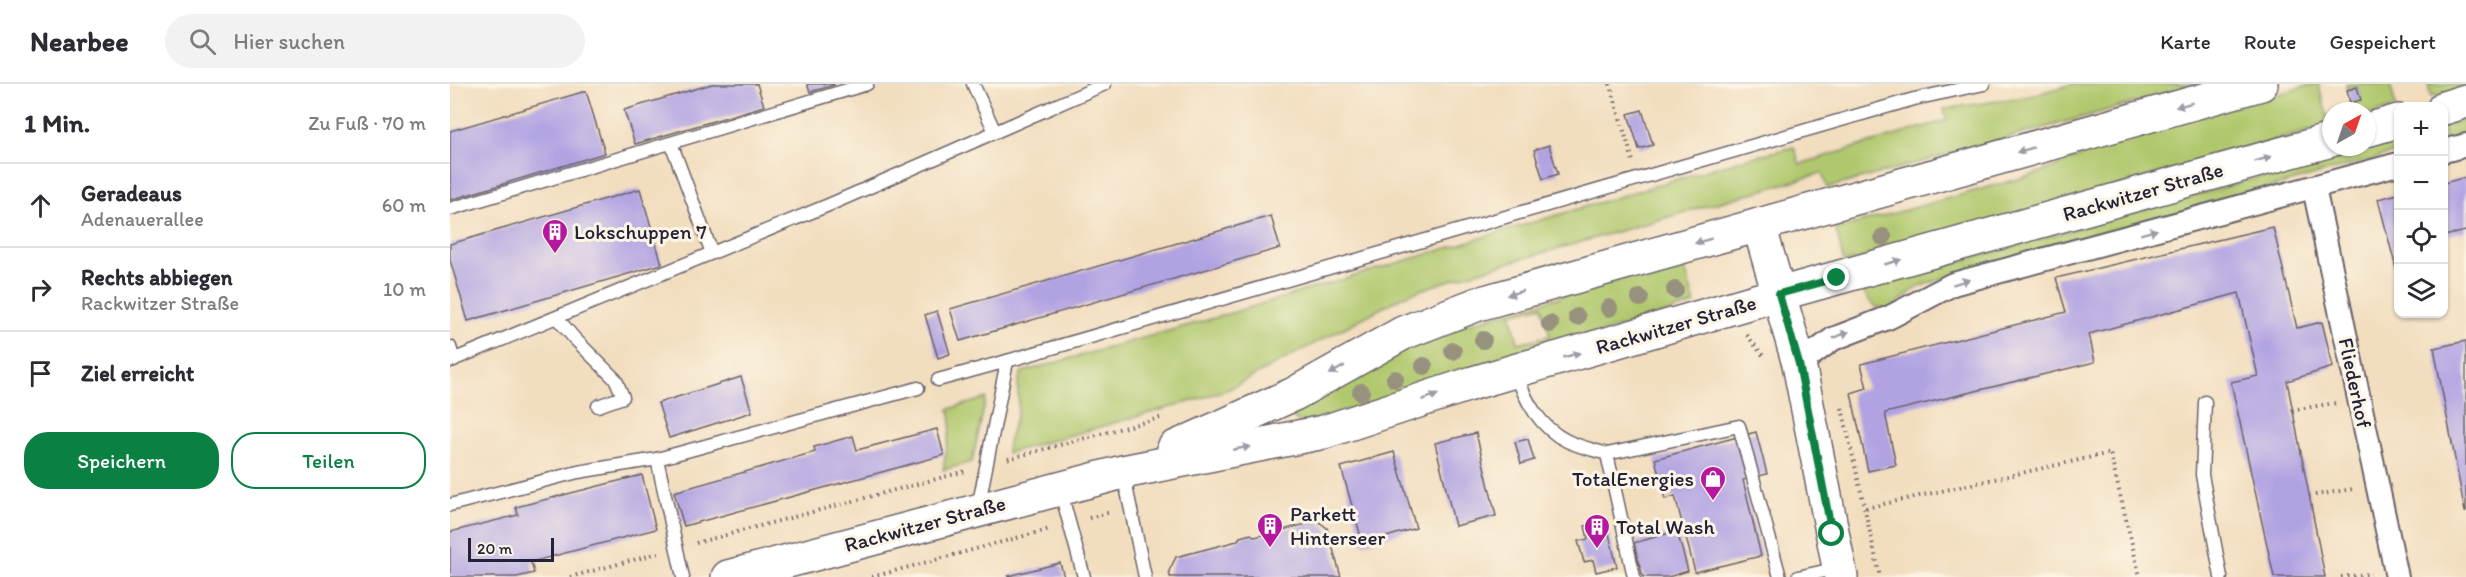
<!DOCTYPE html>
<html lang="de">
<meta charset="utf-8">
<style>
:root{--surface:#fff;--page:#f2f2f3;--text:#2b2b33;--muted:#7c7c81;--line:#e1e1e2;--accent:#0b8043}
body{margin:0;font-family:Itim,sans-serif;background:var(--page);color:var(--text)}
.controls{position:absolute;right:18px;top:18px;display:grid;overflow:hidden;border-radius:12px;box-shadow:0 2px 4px #0004}
.controls button{width:54px;height:54px;display:grid;place-items:center;padding:0;border:0;border-bottom:2px solid var(--line);background:var(--surface);color:var(--text);font:30px sans-serif}
.compass{position:absolute;left:1872px;top:18px;width:54px;height:54px;border-radius:50%;background:var(--surface);box-shadow:0 2px 4px #0004;rotate:40deg}
.scale{position:absolute;left:18px;bottom:15px;width:86px;box-sizing:border-box;padding-left:6px;border:3px solid #22223b;border-top:0;font-size:16px;line-height:21px;white-space:nowrap;color:#22223b;-webkit-text-stroke:4px #fcf5e5;paint-order:stroke}
.stop{position:absolute;width:18px;height:18px;margin:-14px;border:4px solid #0b8043;border-radius:50%;background:#fff}
.stop.end{background:#0b8043;border-color:#fff;box-shadow:0 2px 6px #0008}
.list{margin:0;padding:0;list-style:none}
h2{display:flex;justify-content:space-between;align-items:center;height:78px;margin:0;padding:0 24px;font-size:26px}
h2 small{font-size:20px;font-weight:400;color:var(--muted)}
.list li{display:grid;grid-template-columns:39px 1fr auto;gap:18px;align-items:center;box-sizing:border-box;height:84px;padding:0 24px;border-top:2px solid var(--line)}
.list b{display:block;font-size:22px;white-space:nowrap}
.list p{margin:0;font-size:20px;white-space:nowrap;color:var(--muted)}
.list em{font-size:20px;font-style:normal;color:var(--muted)}
.actions{display:flex;gap:12px;padding:18px 24px}
.actions a{flex:1;padding:14px 0;border:2px solid var(--accent);border-radius:24px;text-align:center;font-size:21px;color:var(--accent)}
.actions .main{background:var(--accent);color:#fff}
.icon{flex:none;width:33px;height:33px;fill:none;stroke:currentColor;stroke-width:2;stroke-linecap:round;stroke-linejoin:round}
.map{position:relative;flex:none;width:2016px;height:493px;overflow:hidden}
header{display:flex;align-items:center;gap:36px;box-sizing:border-box;height:84px;padding:0 30px;background:var(--surface);border-bottom:2px solid var(--line)}
header strong{font-size:28px}
nav{display:flex;gap:33px;margin-inline-start:auto;font-size:21px}
.search{width:420px;height:54px;background:var(--page);display:flex;align-items:center;gap:15px;box-sizing:border-box;padding:0 21px;border-radius:33px;color:var(--muted);font-size:22px}
main{display:flex}
aside{flex:1;background:var(--surface)}
.map>svg:first-child{display:block}
</style>
<header>
<strong>Nearbee</strong>
<div class="search"><svg class="icon" aria-label="search" viewBox="0 0 24 24"><circle cx="10" cy="10" r="6"/><path d="M15 15l6 6"/></svg>Hier suchen</div>
<nav><a>Karte</a><a>Route</a><a>Gespeichert</a></nav>
</header>
<main>
<aside>
<h2>1 Min.<small>Zu Fuß · 70 m</small></h2>
<ul class="list">
<li><svg class="icon" aria-label="ahead" viewBox="0 0 24 24"><path d="M12 20V5M6 11l6-6 6 6"/></svg><div><b>Geradeaus</b><p>Adenauerallee</p></div><em>60 m</em></li>
<li><svg class="icon" aria-label="right" viewBox="0 0 24 24"><path d="M7 20v-9h11M14 6l5 5-5 5"/></svg><div><b>Rechts abbiegen</b><p>Rackwitzer Straße</p></div><em>10 m</em></li>
<li><svg class="icon" aria-label="arrive" viewBox="0 0 24 24"><path d="M6 21V4h12l-3 4 3 4H6"/></svg><div><b>Ziel erreicht</b></div></li>
</ul>
<div class="actions"><a class="main">Speichern</a><a>Teilen</a></div>
</aside>
<div class="map">
<svg width="2016" height="493" viewBox="0 0 2016 493">
<rect width="100%" height="100%" fill="#fcf5e5"/>
<filter id="ink" filterUnits="userSpaceOnUse"><feTurbulence type="fractalNoise" baseFrequency=".0167" numOctaves="2"/><feDisplacementMap in="SourceGraphic" scale="12" xChannelSelector="R" yChannelSelector="G"/><feConvolveMatrix kernelMatrix="1 2 1 2 8 2 1 2 1" color-interpolation-filters="sRGB"/></filter>
<filter id="wash" filterUnits="userSpaceOnUse"><feTurbulence type="fractalNoise" baseFrequency=".008" numOctaves="4" result="noise"/><feDisplacementMap in="SourceGraphic" scale="24" xChannelSelector="R" yChannelSelector="G"/><feGaussianBlur stdDeviation="1.35" result="paint"/><feColorMatrix in="noise" values="0 0 0 0 0 0 0 0 0 0 0 0 0 0 0 0 0 1.4 0 .05"/><feComposite in="paint" operator="in"/></filter>
<g filter="url(#wash)">
<rect width="100%" height="100%" fill="#f2ddbe"/>
<g fill="#b0c86d" stroke="#697554" stroke-width="1.5" fill-rule="evenodd">
<path d="M1623,0H1752L1377,104L1372,89L1012,192L956,211L779,305L746,316L557,369C557,353 565,341 568,326C570,313 565,298 572,288L761,235L1294,75L1344,63L1350,80L1497,36L1494,25L1580,12Z"/>
<polygon points="1864,0 1868,0 1880,41 1394,179 1386,145 1583,91 1683,51"/>
<polygon points="1896,0 1940,0 1946,23 1917,31 1917,27 1902,27 1900,19 1911,16 1907,3 1897,6"/>
<polygon points="1978,0 2016,0 2016,2 1981,13"/>
<polygon points="2016,35 2016,48 1994,55 1994,41"/>
<path d="M1948,54V68L1484,197L1466,204L1439,226C1423,225 1419,218 1412,205Z"/>
<path d="M1233,177L1245,220L851,340L844,334L847,325L932,275L993,247ZM1092,222L1100,252L1068,259L1061,230Z"/>
<polygon points="536,314 522,378 493,386 501,339 499,325"/>
</g>
<g id="blocks">
<g fill="#b1a3e2">
<polygon points="262,0 307,0 314,22 185,60 174,26"/>
<polygon points="357,0 384,0 384,1 360,8"/>
<polygon points="1907,3 1911,16 1900,19 1897,6"/>
<polygon points="136,7 155,69 0,116 0,47"/>
<polygon points="1192,26 1203,61 1189,65 1178,30"/>
<polygon points="1099,61 1108,90 1093,95 1084,66"/>
<polygon points="2016,93 2016,147 1994,152 1994,99"/>
<polygon points="190,105 212,180 18,237 0,176 0,160"/>
<polygon points="1948,110 1948,192 1928,115"/>
<polygon points="821,132 830,164 510,257 500,225"/>
<polygon points="1823,143 1847,244 1872,238 1883,283 1837,297 1875,493 1824,493 1781,298 1808,292 1789,209 1639,250 1645,278 1435,329 1446,381 1418,387 1401,309 1417,304 1411,280 1616,228 1606,194"/>
<polygon points="487,227 500,270 488,274 475,231"/>
<polygon points="2016,257 2016,428 2015,428 1984,264"/>
<polygon points="291,293 302,328 219,354 208,319"/>
<polygon points="487,345 494,371 234,442 224,408 365,368 364,363 403,352 407,366"/>
<polygon points="1306,348 1317,390 1293,396 1311,472 1245,488 1225,412 1215,415 1205,375"/>
<polygon points="1026,349 1046,432 1005,442 985,359"/>
<polygon points="1078,355 1084,376 1071,380 1065,358"/>
<polygon points="944,368 966,444 913,460 891,383"/>
<polygon points="192,391 206,445 81,478 84,489 67,493 0,493 0,448 68,431 66,423"/>
<polygon points="868,437 877,444 891,493 720,493 719,487 726,473 787,457 790,453 801,450 805,453"/>
<polygon points="1156,437 1167,483 1146,488 1143,476 1134,478 1128,457 1138,455 1135,442"/>
<polygon points="1227,447 1238,487 1218,493 1193,493 1184,459"/>
<polygon points="610,479 614,493 558,493 558,492"/>
</g>
</g>
</g>
<g filter="url(#ink)">
<use href="#blocks" fill-opacity="0" stroke="#6b6369" stroke-width="1.5"/>
<g fill="none" stroke-linecap="round" stroke-linejoin="round">
<defs>
<g id="service">
<polyline points="523,0 545,48"/>
<polyline points="221,59 262,169"/>
<polyline points="0,125 417,0"/>
<polyline points="107,234 124,254 166,296 173,313 148,322"/>
<polyline points="0,263 4,276"/>
<polyline points="0,277 381,120 655,0"/>
<path d="M1066,288C1074,315 1090,344 1117,357C1130,363 1144,366 1157,370L1184,493"/>
<polyline points="488,296 557,277"/>
<polyline points="1755,318 1752,391 1771,493"/>
<polyline points="1157,370 1289,342 1330,493"/>
<polyline points="207,375 468,304"/>
<polyline points="673,388 695,493"/>
<polyline points="610,405 634,493"/>
<polyline points="0,421 128,388 207,375 233,493"/>
<polyline points="528,424 557,277 1464,15 1534,0"/>
<polyline points="1348,493 1388,484"/>
</g>
<g id="minor">
<polyline points="1994,67 2016,61"/>
<polyline points="1864,104 1947,493"/>
<polyline points="1349,280 1383,255 1440,233 1503,200 1948,80"/>
</g>
<polyline id="secondary" points="1309,141 1349,280 1391,493"/>
<g id="primary">
<polyline points="1994,24 2016,17"/>
<polyline points="1917,46 1948,37"/>
<polyline points="724,364 844,310 953,249 1028,220 1811,0"/>
<polyline points="278,493 673,388 874,348 1023,299 1329,210 1881,56"/>
</g>
</defs>
<use href="#service" stroke="#6b6369" stroke-width="15"/>
<use href="#minor" stroke="#6b6369" stroke-width="26"/>
<use href="#secondary" stroke="#6b6369" stroke-width="36"/>
<use href="#primary" stroke="#6b6369" stroke-width="36"/>
<g stroke="#6b6369" stroke-width="4" stroke-dasharray="1.5 4.5" stroke-linecap="butt">
<polyline points="1160,0 1183,77"/>
<polyline points="1297,251 1314,273"/>
<polyline points="1392,324 1430,493"/>
<polyline points="1842,326 1886,319"/>
<polyline points="558,375 713,333"/>
<polyline points="1859,412 1903,405"/>
<polyline points="1416,424 1660,369 1690,493"/>
<polyline points="639,434 661,428"/>
<polyline points="246,459 516,387"/>
<polyline points="120,493 209,469"/>
<polyline points="422,493 600,445"/>
<polyline points="1891,493 1921,490"/>
</g>
<use href="#service" stroke="#fff" stroke-width="12"/>
<use href="#minor" stroke="#fff" stroke-width="22"/>
<use href="#secondary" stroke="#fff" stroke-width="33"/>
<use href="#primary" stroke="#fff" stroke-width="33"/>
</g>
<g fill="#97927e">
<circle cx="1433" cy="153" r="9"/>
<circle cx="1225" cy="206" r="9"/>
<circle cx="1190" cy="214" r="9"/>
<circle cx="1159" cy="224" r="9"/>
<circle cx="1127" cy="233" r="9"/>
<circle cx="1100" cy="240" r="9"/>
<circle cx="1033" cy="256" r="9"/>
<circle cx="1003" cy="267" r="9"/>
<circle cx="974" cy="282" r="9"/>
<circle cx="945" cy="295" r="9"/>
<circle cx="911" cy="308" r="9"/>
</g>
<defs><path id="oneway-solid" d="M-6-.8H1V-3.2L6.5 0L1 3.2V.8H-6Z" transform="scale(1.5)"/></defs>
<g fill="#9c9ca7">
<use href="#oneway-solid" transform="translate(1734 21) rotate(165)"/>
<use href="#oneway-solid" transform="translate(1575 66) rotate(164)"/>
<use href="#oneway-solid" transform="translate(1813 75) rotate(-16)"/>
<use href="#oneway-solid" transform="translate(1699 148) rotate(-15)"/>
<use href="#oneway-solid" transform="translate(1253 157) rotate(164)"/>
<use href="#oneway-solid" transform="translate(1443 178) rotate(-16)"/>
<use href="#oneway-solid" transform="translate(1511 198) rotate(-17)"/>
<use href="#oneway-solid" transform="translate(1065 209) rotate(164)"/>
<use href="#oneway-solid" transform="translate(1391 251) rotate(-23)"/>
<use href="#oneway-solid" transform="translate(1122 271) rotate(-16)"/>
<use href="#oneway-solid" transform="translate(887 286) rotate(151)"/>
<use href="#oneway-solid" transform="translate(980 313) rotate(-18)"/>
<use href="#oneway-solid" transform="translate(792 364) rotate(-11)"/>
</g>
</g>
<g fill="none" stroke-linecap="round" stroke-linejoin="round" filter="url(#ink)">
<polyline stroke="#0b8043" stroke-width="8" points="1382,450 1349,280 1329,210 1387,194"/>
</g>
<defs>
<symbol id="building-pin" viewBox="-11 -11 22 30"><path d="M0 17L-7.5 6A9.5 9.5 0 1 1 7.5 6Z" fill="#b5179e" stroke="#fcf5e5"/><path d="M-4-6H4V6H1V3H-1V6H-4ZM-2.5-4.3h1.7v1.8h-1.7ZM.8-4.3h1.7v1.8H.8ZM-2.5-1h1.7V.8h-1.7ZM.8-1h1.7V.8H.8Z" fill="#fff"/></symbol>
<symbol id="shop-pin" viewBox="-11 -11 22 30"><path d="M0 17L-7.5 6A9.5 9.5 0 1 1 7.5 6Z" fill="#b5179e" stroke="#fcf5e5"/><path d="M-5-2.5h2.3a2.7 3.5 0 0 1 5.4 0H5L5.5 6h-11ZM-1.5-2.5h3a1.5 2.3 0 0 0-3 0Z" fill="#fff"/></symbol>
</defs>
<g fill-rule="evenodd">
<use href="#building-pin" x="90" y="133" width="30" height="40"/>
<use href="#shop-pin" x="1248" y="380" width="30" height="40"/>
<use href="#building-pin" x="805" y="427" width="30" height="40"/>
<use href="#building-pin" x="1132" y="428" width="30" height="40"/>
</g>
<g text-anchor="middle" stroke-width="6" stroke-linejoin="round" paint-order="stroke">
<g font-size="21" fill="#22223b" stroke="#fcf5e5">
<text transform="translate(1693 108) rotate(-16)" y="7">Rackwitzer Straße</text>
<text transform="translate(1226 241) rotate(-16)" y="7">Rackwitzer Straße</text>
<text transform="translate(1905 299) rotate(78)" y="7">Fliederhof</text>
<text transform="translate(475 440) rotate(-15)" y="7">Rackwitzer Straße</text>
</g>
<g font-size="21" fill="#22223b" stroke="#fcf5e5" text-anchor="start">
<text x="124" y="155">Lokschuppen 7</text>
<text x="1244" y="402" text-anchor="end">TotalEnergies</text>
<text x="840" y="437">Parkett<tspan x="840" dy="24">Hinterseer</tspan></text>
<text x="1166" y="450">Total Wash</text>
</g>
</g>
</svg>
<div class="controls">
<button>+</button>
<button>−</button>
<button><svg class="icon" aria-label="locate" viewBox="0 0 24 24"><circle cx="12" cy="12" r="6"/><path d="M12 2v4M12 18v4M2 12h4M18 12h4"/></svg></button>
<button><svg class="icon" aria-label="layers" viewBox="0 0 24 24"><path d="M12 4l9 5-9 5-9-5zM3 14l9 5 9-5"/></svg></button>
</div>
<svg class="compass" viewBox="-18 -18 36 36"><path d="M0-13l5 13h-10z" fill="#e53935"/><path d="M0 13l5-13h-10z" fill="#7c7c81"/></svg>
<div class="scale">20 m</div>
<div class="stop" style="left:1382px;top:450px"></div>
<div class="stop end" style="left:1387px;top:194px"></div>
</div>
</main>
